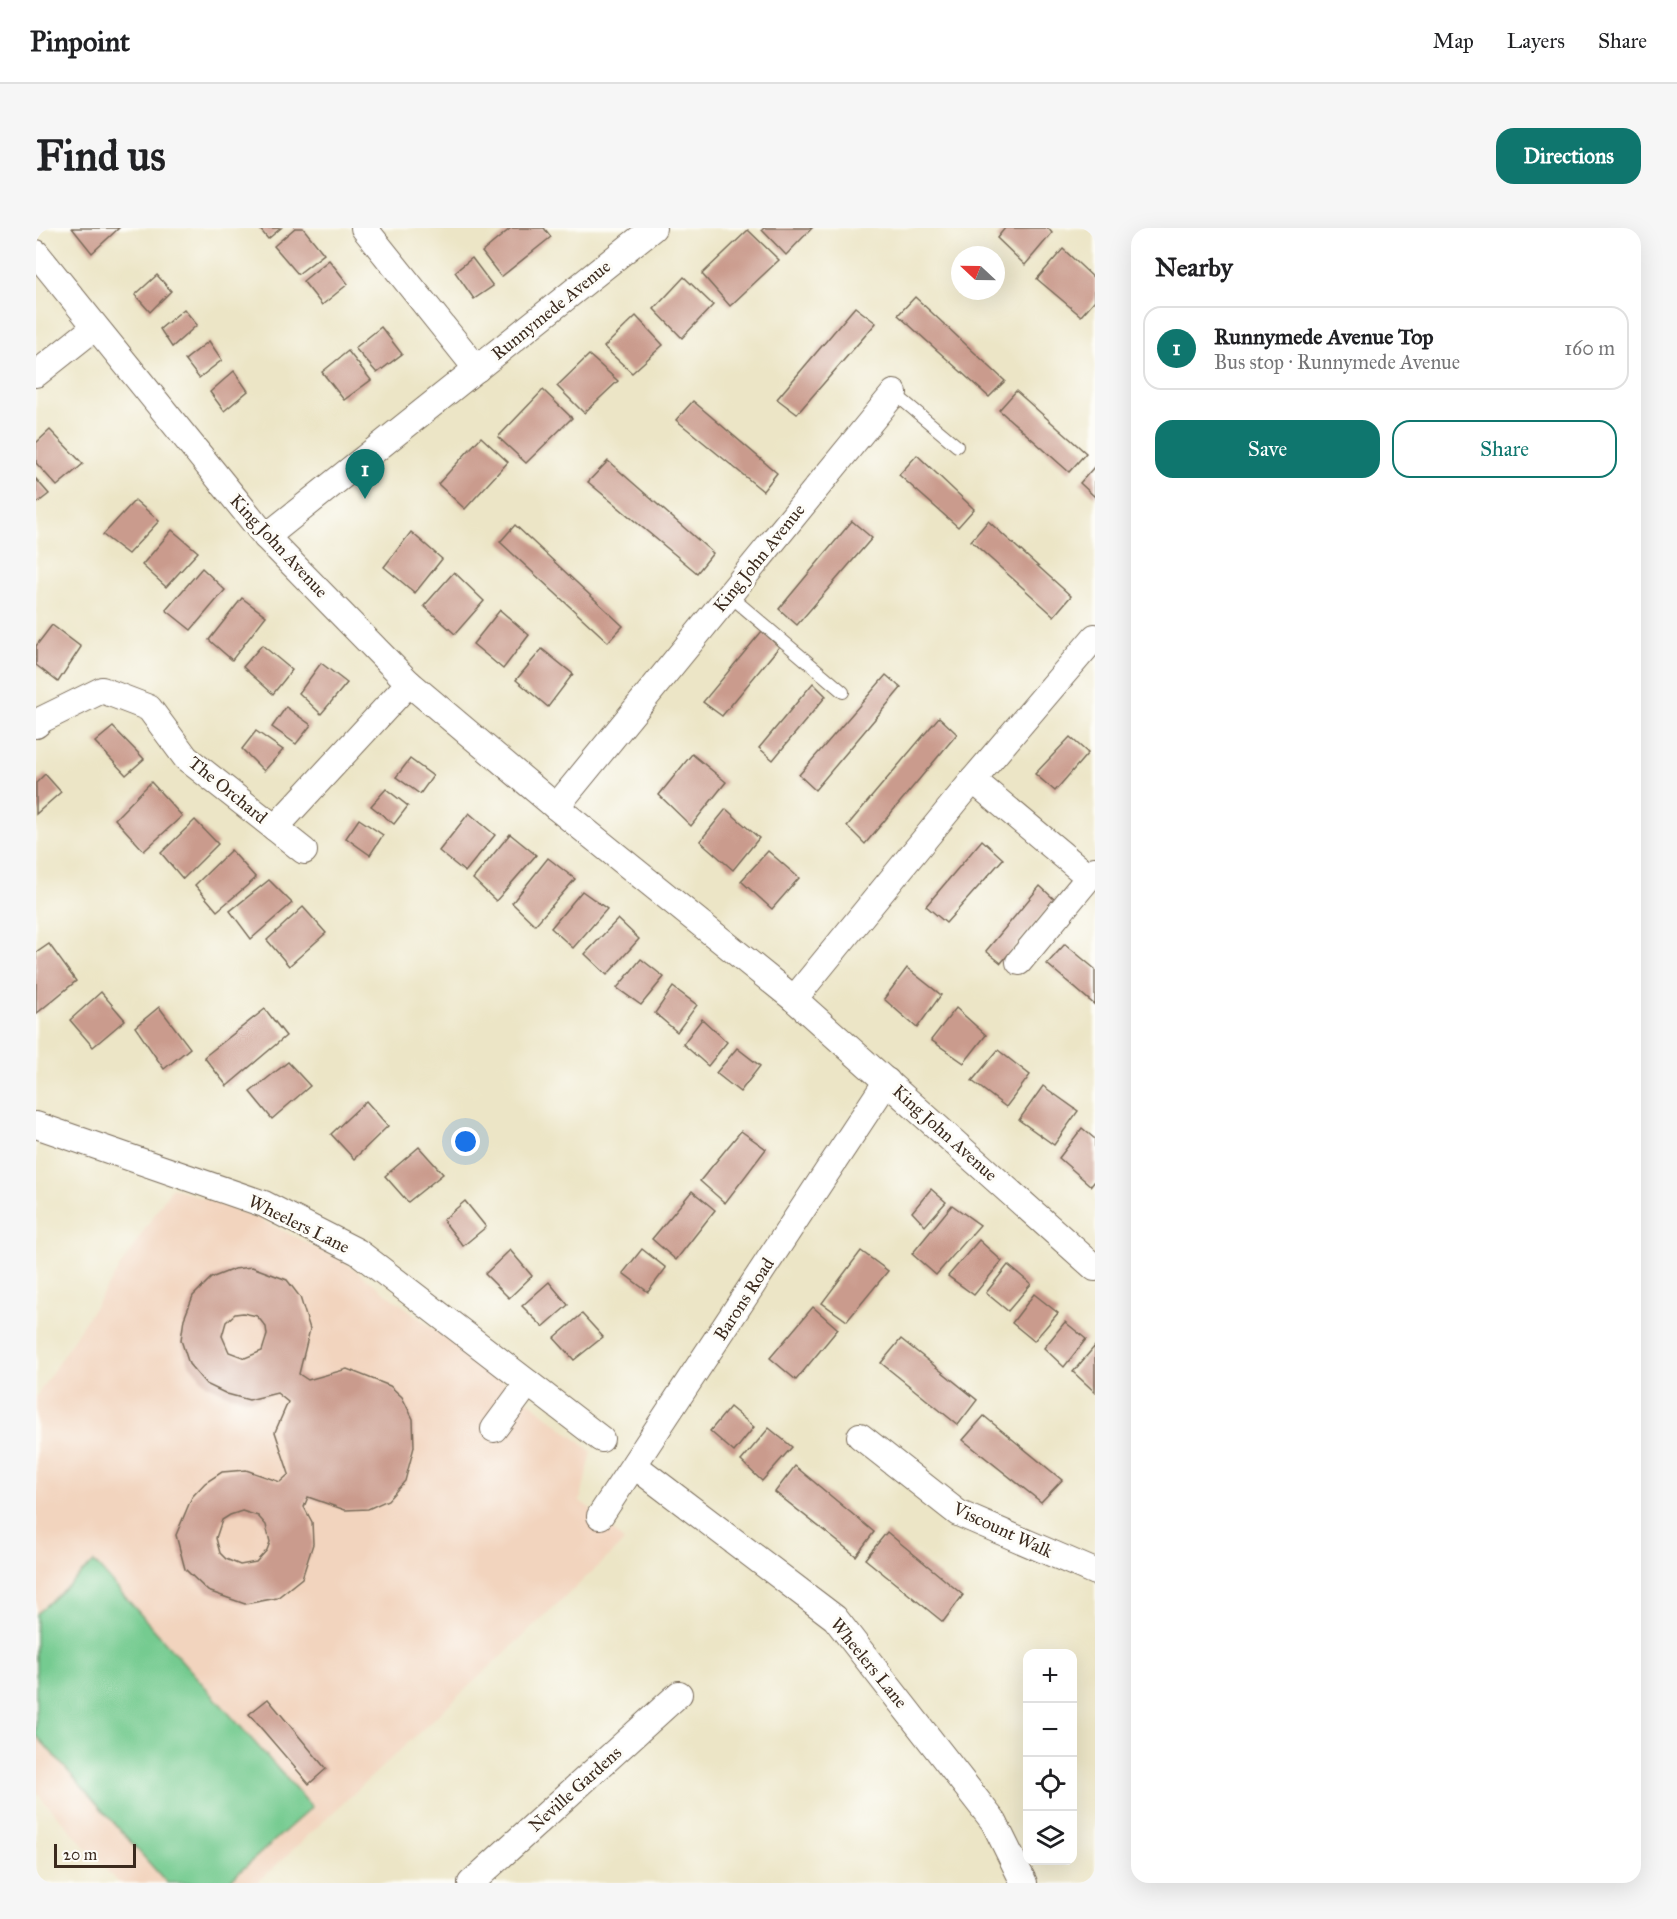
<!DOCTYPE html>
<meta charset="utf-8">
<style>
:root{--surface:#fff;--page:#f6f6f6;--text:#202124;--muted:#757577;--line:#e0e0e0;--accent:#0f766e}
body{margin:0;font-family:"IM FELL Great Primer",serif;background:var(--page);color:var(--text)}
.controls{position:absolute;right:18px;bottom:18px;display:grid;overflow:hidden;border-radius:12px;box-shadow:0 6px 24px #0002}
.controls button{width:54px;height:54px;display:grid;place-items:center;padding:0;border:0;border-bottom:2px solid var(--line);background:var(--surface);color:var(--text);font:30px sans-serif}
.compass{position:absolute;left:915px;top:18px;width:54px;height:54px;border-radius:50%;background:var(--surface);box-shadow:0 6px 24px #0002;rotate:292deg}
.scale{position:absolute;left:18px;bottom:15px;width:82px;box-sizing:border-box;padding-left:6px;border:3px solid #3b2a1e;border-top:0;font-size:16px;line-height:21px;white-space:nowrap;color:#3b2a1e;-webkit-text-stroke:4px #fdfcf7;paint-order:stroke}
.you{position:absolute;left:430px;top:914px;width:21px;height:21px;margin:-15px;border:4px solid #fff;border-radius:50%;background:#1a73e8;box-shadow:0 0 0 9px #1a73e833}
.badge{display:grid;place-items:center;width:39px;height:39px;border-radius:50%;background:var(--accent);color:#fff;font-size:20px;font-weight:700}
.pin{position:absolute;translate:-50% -50px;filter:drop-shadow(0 2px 3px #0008)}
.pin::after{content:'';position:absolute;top:32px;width:21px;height:18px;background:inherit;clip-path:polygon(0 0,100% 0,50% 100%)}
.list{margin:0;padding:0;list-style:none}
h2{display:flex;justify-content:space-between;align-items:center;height:78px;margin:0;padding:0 24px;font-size:26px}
h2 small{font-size:20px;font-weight:400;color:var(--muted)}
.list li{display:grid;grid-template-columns:39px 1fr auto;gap:18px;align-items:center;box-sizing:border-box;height:84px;margin:0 12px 12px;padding:0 12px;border:2px solid var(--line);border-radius:18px}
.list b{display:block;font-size:22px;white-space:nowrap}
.list p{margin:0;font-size:20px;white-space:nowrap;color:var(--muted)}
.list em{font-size:20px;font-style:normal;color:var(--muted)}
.actions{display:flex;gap:12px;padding:18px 24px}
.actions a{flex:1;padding:14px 0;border:2px solid var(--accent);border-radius:18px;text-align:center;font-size:21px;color:var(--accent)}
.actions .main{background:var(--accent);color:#fff}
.icon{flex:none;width:33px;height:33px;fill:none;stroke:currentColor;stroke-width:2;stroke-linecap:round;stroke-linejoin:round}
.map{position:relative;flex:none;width:1059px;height:1655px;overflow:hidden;border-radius:18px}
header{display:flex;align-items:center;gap:36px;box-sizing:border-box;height:84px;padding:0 30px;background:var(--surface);border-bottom:2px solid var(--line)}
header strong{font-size:28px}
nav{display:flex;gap:33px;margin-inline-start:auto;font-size:21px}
.intro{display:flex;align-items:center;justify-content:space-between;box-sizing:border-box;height:144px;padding:0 36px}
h1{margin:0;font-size:42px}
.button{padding:15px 27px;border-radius:18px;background:var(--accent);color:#fff;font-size:21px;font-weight:700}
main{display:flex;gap:36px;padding:0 36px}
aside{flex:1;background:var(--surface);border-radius:18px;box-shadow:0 6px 24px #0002}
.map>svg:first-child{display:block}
</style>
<header>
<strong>Pinpoint</strong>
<nav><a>Map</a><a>Layers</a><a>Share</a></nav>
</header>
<div class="intro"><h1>Find us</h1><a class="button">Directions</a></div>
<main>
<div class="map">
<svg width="1059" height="1655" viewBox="0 0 1059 1655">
<rect width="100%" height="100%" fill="#fdfcf7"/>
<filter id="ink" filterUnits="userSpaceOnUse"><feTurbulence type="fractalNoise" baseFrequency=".0167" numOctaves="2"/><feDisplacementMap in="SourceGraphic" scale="12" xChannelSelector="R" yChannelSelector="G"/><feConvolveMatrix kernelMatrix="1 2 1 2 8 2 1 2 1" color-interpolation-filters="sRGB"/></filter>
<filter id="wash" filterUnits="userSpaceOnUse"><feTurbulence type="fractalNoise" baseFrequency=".008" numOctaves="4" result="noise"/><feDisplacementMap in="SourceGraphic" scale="24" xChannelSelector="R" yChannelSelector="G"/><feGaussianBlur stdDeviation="1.35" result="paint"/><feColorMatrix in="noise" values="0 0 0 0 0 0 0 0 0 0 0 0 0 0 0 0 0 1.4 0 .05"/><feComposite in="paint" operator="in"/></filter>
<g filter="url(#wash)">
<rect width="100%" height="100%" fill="#ece5c6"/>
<polygon fill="#f2d4be" points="136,959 224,991 310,1035 484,1166 556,1224 544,1273 564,1288 588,1314 221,1655 82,1655 0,1564 0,1169"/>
<polygon fill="#74cb90" stroke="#587a57" stroke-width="1.5" points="58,1334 276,1579 191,1655 131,1655 0,1507 0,1386"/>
<g id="blocks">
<g fill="#ca9b8d" fill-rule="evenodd">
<polygon points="36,0 83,0 56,25"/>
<polygon points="223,0 245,0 232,11"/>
<polygon points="259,0 267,0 288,26 262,46 238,18"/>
<polygon points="475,0 508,0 515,9 465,49 446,24"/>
<polygon points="728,0 776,0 750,27 726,2"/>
<polygon points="969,0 1012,0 1016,5 989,37 961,10"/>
<polygon points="712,2 743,32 694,78 666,46"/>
<polygon points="1027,21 1059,51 1059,72 1045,88 1001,51"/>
<polygon points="436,30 457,58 438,71 419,44"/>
<polygon points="293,32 312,56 286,77 267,53"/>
<polygon points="121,47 135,63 114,84 99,67"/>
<polygon points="648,49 677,77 646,110 618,81"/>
<polygon points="879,69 969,153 953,169 862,87"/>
<polygon points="819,79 840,95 761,186 741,171"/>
<polygon points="148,81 161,97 136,119 124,101"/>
<polygon points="600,88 627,117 596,145 568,119"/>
<polygon points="345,99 366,126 341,145 319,120"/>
<polygon points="173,113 186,132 163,150 149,132"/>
<polygon points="312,123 335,152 308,172 286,144"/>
<polygon points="553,127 582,153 548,185 521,158"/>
<polygon points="198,143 212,163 188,183 174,164"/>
<polygon points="507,162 536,190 490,235 462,209"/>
<polygon points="980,163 1050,225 1033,244 963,182"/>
<polygon points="657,173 741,245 727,263 640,192"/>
<polygon points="14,202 47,236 21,258 0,235 0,215"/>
<polygon points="445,209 472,234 429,281 402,256"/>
<polygon points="881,227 938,281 922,299 863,247"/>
<polygon points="572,233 677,325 661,345 552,254"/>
<polygon points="1059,238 1059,269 1044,255"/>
<polygon points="0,251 13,266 0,276"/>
<polygon points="99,272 123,293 92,326 67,307"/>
<polygon points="816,293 836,310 761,397 743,381"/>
<polygon points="952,293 1035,368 1018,388 935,313"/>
<polygon points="479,297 587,398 572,414 464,314"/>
<polygon points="136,302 162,324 130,359 106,337"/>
<polygon points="375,304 406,331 379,365 348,339"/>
<polygon points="166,340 189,362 155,402 130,382"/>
<polygon points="418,344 448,373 419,406 388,378"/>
<polygon points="206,370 230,388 196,432 173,412"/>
<polygon points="464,382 493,407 467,441 437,416"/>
<polygon points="16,397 45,419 22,454 0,437 0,418"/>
<polygon points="726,403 743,419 686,488 667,474"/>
<polygon points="226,417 256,442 237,466 207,439"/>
<polygon points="506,421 537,446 512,479 480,452"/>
<polygon points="285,435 311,455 285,486 263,465"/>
<polygon points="850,447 865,460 779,562 763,547"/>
<polygon points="777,455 790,468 737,532 723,520"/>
<polygon points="250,479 275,497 260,516 236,499"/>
<polygon points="903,489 921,506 829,616 811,598"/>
<polygon points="77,499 108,531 90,547 59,514"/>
<polygon points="220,503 247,522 228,543 206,521"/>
<polygon points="1034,509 1052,525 1019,563 999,546"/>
<polygon points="656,526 690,554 655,598 623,567"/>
<polygon points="374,531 397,548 384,566 360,549"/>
<polygon points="9,546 25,564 0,586 0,555"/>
<polygon points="115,554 146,588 108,623 79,591"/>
<polygon points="350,561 372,578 358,596 335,578"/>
<polygon points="690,581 723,610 697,642 664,613"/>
<polygon points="433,585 459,607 429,644 403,623"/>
<polygon points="323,591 347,607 334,627 310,610"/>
<polygon points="159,592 182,616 147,651 125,625"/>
<polygon points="474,606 500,627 460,673 437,651"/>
<polygon points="946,612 967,631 910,695 890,678"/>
<polygon points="195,622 220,650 181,683 159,657"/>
<polygon points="732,623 763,650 736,681 705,653"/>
<polygon points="512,630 539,651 499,697 476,675"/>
<polygon points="233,652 256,675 215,711 194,683"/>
<polygon points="1004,658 1019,672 965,735 950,723"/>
<polygon points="546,663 571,681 537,720 515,700"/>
<polygon points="267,679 290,705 253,738 231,712"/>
<polygon points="582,691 603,711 571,747 549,726"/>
<polygon points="13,716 40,753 0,786 0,725"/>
<polygon points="1029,716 1059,741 1059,777 1011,736"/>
<polygon points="605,731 628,749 605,777 581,760"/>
<polygon points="871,740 905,767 881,800 848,771"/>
<polygon points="637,759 661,777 641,804 619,785"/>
<polygon points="65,764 89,792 57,819 34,792"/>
<polygon points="123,779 154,820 128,841 99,799"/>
<polygon points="920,780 950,807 928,835 895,812"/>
<polygon points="229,781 250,808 191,858 168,829"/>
<polygon points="666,791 691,814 672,838 647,816"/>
<polygon points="701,820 724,838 704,864 680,845"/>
<polygon points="962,822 994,847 970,879 936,853"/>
<polygon points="252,834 274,858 236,891 214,864"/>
<polygon points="1007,858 1042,883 1018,917 983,892"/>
<polygon points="330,873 352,898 318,931 295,906"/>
<polygon points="1046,900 1059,911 1059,953 1055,958 1023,930"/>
<polygon points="705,903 730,921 689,975 664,953"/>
<polygon points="383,919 407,946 372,974 349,948"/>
<polygon points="895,961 910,974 889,998 876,984"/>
<polygon points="656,963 679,982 640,1032 616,1011"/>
<polygon points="429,973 450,999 427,1018 407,992"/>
<polygon points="916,977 944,997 900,1047 876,1026"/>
<polygon points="943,1012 966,1033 938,1067 912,1048"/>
<polygon points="606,1021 630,1040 612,1064 587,1045"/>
<polygon points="474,1022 496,1048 473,1070 449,1046"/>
<polygon points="825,1023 852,1043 811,1093 786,1075"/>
<polygon points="972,1037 995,1056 972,1083 950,1065"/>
<path d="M216,1039L251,1052L264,1069L274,1101L263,1146L272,1152L311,1141L354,1158L366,1169L377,1191L378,1219L369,1253L352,1272L332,1281L309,1282L272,1269L268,1279L276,1294L277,1316L266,1350L241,1370L209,1376L172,1363L149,1341L140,1307L156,1269L169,1255L186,1244L210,1242L244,1254L253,1246L239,1204L252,1174L241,1165L213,1172L191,1166L170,1156L153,1136L145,1112L148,1091L157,1068L175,1050L198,1041ZM207,1085L221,1088L230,1099L231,1107L226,1123L209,1130L193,1124L186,1108L190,1094L199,1086ZM206,1283L222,1288L230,1297L234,1314L231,1322L220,1334L204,1337L190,1331L184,1325L180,1310L186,1292L194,1287Z"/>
<polygon points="513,1054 532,1077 507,1099 486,1078"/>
<polygon points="998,1066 1022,1085 998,1113 976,1095"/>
<polygon points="777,1079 802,1101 760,1152 734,1130"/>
<polygon points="546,1086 567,1109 538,1132 518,1110"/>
<polygon points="1029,1094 1050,1111 1028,1139 1008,1120"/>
<polygon points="865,1111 941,1172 922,1197 845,1135"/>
<polygon points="1059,1118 1059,1164 1037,1144"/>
<polygon points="694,1179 718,1199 698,1224 674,1203"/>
<polygon points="948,1188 1026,1252 1005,1274 927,1212"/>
<polygon points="733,1200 756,1219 726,1253 705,1233"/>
<polygon points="759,1238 838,1304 820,1328 739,1264"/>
<polygon points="851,1304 927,1367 907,1394 829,1331"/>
<polygon points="232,1471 290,1541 273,1556 213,1486"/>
</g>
</g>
</g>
<g filter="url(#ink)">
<use href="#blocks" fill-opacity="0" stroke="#796b59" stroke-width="1.5"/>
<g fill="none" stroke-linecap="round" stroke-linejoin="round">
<defs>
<g id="lane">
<polyline points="858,165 921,218"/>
<polyline points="693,367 807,464"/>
</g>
<g id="street">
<polyline points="328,0 441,141"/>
<polyline points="0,25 230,309 373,455 520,579 758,771 1059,1040"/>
<polyline points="0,146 58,100"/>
<polyline points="230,309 617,0"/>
<polyline points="0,497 7,491 66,462 113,480 150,530 239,600 373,455"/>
<polyline points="937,552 1053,649"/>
<polyline points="520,579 858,165"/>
<polyline points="239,600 268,623"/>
<polyline points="983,734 1059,642"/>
<polyline points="758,771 937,552 1059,409"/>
<polyline points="0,897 228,976 322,1024 565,1211"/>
<polyline points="458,1201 492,1155"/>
<polyline points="824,1208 922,1285 1059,1344"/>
<polyline points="599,1238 799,1390 958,1594 988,1655"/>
<polyline points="564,1288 851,853"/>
<polyline points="435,1655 643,1466"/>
</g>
</defs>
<use href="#lane" stroke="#796b59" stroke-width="14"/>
<use href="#street" stroke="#796b59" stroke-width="28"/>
<use href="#lane" stroke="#fff" stroke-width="12"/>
<use href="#street" stroke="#fff" stroke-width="26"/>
</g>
</g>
<g text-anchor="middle" stroke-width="6" stroke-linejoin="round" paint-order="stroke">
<g font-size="18" fill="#3b2a1e" stroke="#fdfcf7">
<text transform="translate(515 82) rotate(-39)" y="6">Runnymede Avenue</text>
<text transform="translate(243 318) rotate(47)" y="6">King John Avenue</text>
<text transform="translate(723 330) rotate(-51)" y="6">King John Avenue</text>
<text transform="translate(192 562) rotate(39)" y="6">The Orchard</text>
<text transform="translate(909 905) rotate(42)" y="6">King John Avenue</text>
<text transform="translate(263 996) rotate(26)" y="6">Wheelers Lane</text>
<text transform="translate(708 1071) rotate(-57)" y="6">Barons Road</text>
<text transform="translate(967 1302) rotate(25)" y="6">Viscount Walk</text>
<text transform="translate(833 1435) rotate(51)" y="6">Wheelers Lane</text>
<text transform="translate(539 1561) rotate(-42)" y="6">Neville Gardens</text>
</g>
</g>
</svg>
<div class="controls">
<button>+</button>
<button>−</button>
<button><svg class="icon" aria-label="locate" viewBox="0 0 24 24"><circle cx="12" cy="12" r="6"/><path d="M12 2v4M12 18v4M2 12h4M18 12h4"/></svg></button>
<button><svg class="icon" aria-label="layers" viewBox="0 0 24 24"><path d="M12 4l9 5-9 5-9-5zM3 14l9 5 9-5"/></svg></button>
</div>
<svg class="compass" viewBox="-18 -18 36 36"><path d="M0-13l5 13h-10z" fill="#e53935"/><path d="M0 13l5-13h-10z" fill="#757577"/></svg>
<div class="scale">20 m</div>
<div class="you"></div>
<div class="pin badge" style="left:329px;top:271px">1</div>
</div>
<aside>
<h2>Nearby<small></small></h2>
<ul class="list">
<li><span class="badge">1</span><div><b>Runnymede Avenue Top</b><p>Bus stop · Runnymede Avenue</p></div><em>160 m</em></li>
</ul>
<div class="actions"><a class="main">Save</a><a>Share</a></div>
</aside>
</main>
